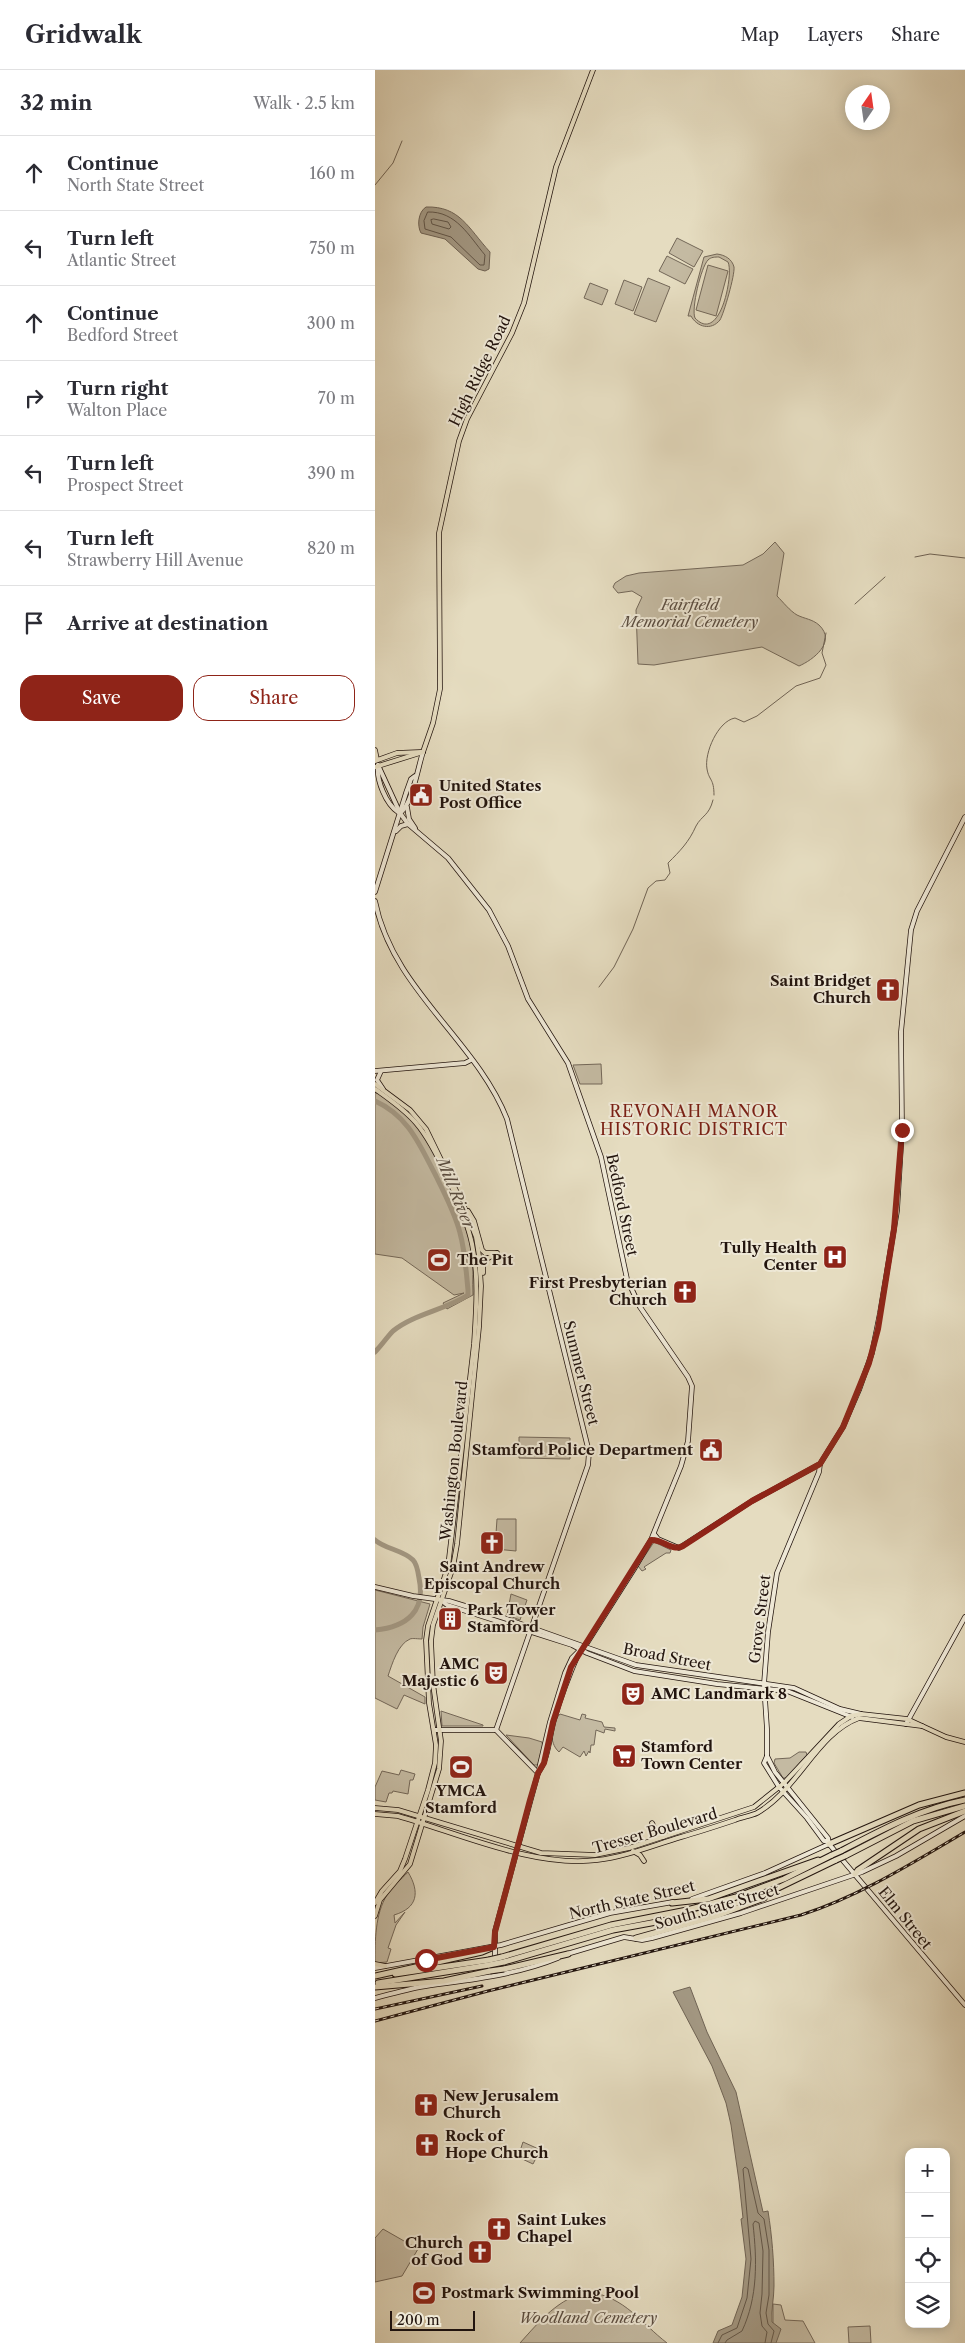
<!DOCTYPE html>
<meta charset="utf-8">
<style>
:root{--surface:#fff;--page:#f2f2f3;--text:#2b2b33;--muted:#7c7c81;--line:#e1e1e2;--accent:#8f2418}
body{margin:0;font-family:"Libre Caslon Text",serif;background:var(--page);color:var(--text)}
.controls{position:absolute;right:15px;bottom:15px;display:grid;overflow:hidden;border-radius:10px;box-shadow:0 2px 12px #0003}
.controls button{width:45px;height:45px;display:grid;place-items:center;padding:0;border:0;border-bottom:1px solid var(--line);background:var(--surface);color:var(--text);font:25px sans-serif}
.compass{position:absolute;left:470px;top:15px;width:45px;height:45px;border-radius:50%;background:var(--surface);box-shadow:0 2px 12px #0003;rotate:13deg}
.scale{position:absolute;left:15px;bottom:12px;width:85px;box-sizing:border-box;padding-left:5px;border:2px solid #22140e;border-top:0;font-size:14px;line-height:18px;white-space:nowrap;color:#22140e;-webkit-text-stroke:4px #eee8d6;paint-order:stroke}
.stop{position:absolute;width:15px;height:15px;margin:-11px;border:4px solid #8f2418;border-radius:50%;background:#fff}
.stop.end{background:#8f2418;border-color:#fff;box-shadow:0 1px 5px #0008}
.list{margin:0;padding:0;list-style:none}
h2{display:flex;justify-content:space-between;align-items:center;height:65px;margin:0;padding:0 20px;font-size:21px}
h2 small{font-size:16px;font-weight:400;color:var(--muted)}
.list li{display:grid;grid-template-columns:32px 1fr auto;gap:15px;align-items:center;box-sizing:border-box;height:75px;padding:0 20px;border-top:1px solid var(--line)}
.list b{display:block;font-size:19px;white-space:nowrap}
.list p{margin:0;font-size:16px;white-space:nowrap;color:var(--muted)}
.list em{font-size:16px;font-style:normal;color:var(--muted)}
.actions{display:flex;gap:10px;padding:15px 20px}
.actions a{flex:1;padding:11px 0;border:1px solid var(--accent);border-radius:15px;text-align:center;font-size:18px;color:var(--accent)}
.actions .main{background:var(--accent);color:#fff}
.icon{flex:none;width:28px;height:28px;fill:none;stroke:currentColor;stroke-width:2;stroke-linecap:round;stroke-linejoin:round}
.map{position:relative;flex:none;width:590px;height:2273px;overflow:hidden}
header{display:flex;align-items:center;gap:30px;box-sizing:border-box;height:70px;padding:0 25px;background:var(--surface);border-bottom:1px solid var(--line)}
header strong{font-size:24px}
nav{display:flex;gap:28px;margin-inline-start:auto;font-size:18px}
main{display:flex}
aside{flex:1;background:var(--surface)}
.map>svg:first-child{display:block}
</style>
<header>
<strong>Gridwalk</strong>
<nav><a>Map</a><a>Layers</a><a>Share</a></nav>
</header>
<main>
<aside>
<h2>32 min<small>Walk · 2.5 km</small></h2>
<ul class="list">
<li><svg class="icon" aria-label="ahead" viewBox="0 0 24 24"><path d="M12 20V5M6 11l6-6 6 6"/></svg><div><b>Continue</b><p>North State Street</p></div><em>160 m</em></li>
<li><svg class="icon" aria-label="left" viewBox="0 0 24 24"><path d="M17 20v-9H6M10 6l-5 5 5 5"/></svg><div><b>Turn left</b><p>Atlantic Street</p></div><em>750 m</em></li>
<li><svg class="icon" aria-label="ahead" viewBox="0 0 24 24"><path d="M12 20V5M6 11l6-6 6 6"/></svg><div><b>Continue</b><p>Bedford Street</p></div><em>300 m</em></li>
<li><svg class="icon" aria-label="right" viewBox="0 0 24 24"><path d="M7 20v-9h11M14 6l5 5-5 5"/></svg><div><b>Turn right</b><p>Walton Place</p></div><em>70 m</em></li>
<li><svg class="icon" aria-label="left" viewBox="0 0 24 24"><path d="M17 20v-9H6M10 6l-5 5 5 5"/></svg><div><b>Turn left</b><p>Prospect Street</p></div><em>390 m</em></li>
<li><svg class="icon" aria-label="left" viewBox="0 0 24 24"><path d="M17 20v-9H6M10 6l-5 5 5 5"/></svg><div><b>Turn left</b><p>Strawberry Hill Avenue</p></div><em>820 m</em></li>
<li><svg class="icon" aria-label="arrive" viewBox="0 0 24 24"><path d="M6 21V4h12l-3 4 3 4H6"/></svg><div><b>Arrive at destination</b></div></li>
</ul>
<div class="actions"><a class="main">Save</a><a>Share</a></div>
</aside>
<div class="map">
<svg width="590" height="2273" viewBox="0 0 590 2273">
<rect width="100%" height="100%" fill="#e5dcc0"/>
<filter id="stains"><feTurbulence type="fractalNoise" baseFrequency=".004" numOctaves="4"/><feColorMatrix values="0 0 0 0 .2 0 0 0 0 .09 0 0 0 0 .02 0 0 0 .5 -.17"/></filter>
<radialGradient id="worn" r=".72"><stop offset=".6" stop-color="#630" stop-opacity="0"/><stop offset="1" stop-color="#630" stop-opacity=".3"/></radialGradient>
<g fill="#c4baa2" stroke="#736758" fill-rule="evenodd">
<polygon points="302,168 328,181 319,197 294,183"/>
<path d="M342,184C350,185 357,189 359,197C360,205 349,243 345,250C336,261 322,257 316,246H313L329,187ZM344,187L353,192C359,204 345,275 320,248C316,239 326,197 333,190C336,187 340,187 344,187Z"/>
<polygon points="292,186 318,199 310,214 284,201"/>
<polygon points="333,195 353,201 341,246 321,240"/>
<polygon points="273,208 295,217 281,252 259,244"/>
<polygon points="249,210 267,217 258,241 240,234"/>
<polygon points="215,213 233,220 227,235 209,228"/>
<path d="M400,472L409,483L402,526C408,532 415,541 422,545C430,549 437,549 444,555C462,572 438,590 424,596L387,577L279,595L263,594L261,540L267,527L257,521L243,523L238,517L240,513L251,506L264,503L368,495L388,484Z"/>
<polygon points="226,994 227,1014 205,1014 198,995"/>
<path d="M0,1021C15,1032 32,1043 44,1058C63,1083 93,1152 97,1184C99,1198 97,1211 98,1225L72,1239L68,1233L89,1223L79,1225L27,1188L0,1184Z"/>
<polygon points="144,1367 195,1368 195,1389 144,1388"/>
<polygon points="122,1449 141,1449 141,1481 120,1479"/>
<polygon points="279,1472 296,1480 295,1483 291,1483 269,1497 271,1499 267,1501 263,1496"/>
<path d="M0,1520L55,1534L48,1557L47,1569C44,1569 37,1568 35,1569C23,1574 17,1594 13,1606L50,1627V1634L29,1625L22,1639L0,1628Z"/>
<polygon points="136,1524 152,1530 145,1550 132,1545"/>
<polygon points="66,1641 108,1655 108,1656 67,1656"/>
<path d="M185,1644L205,1650L207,1644L211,1645L210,1648L227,1652L229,1657L240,1658V1661L230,1659L229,1663L221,1660L219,1675H216L215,1683L214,1681L211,1686L209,1681L205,1687L188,1677L184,1682C173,1672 176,1654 185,1644Z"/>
<polygon points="131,1665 154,1668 167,1672 168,1678 163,1695 159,1695"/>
<polygon points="424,1682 431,1682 432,1685 412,1708 408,1708 399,1693 400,1689 415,1688"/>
<polygon points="26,1700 40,1704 38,1710 35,1710 33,1724 18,1721 17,1723 14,1723 11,1732 0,1730 0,1717 7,1701 24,1705"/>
<path d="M33,1802C45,1822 43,1838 19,1845L20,1853L30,1842L21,1855L13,1878L16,1879L12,1892L0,1893C0,1871 0,1844 12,1825C17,1816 26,1810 33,1802Z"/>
<polygon points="148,2072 168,2081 163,2084 158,2094 143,2087"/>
<polygon points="8,2159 43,2179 27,2206 0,2212 0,2168"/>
<path d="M214,2222C250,2227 266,2253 292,2273H145C164,2252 184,2227 214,2222Z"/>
<polygon points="398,2234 406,2235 410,2250 428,2251 440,2273 398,2273"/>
<polygon points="495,2256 496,2273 474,2273 473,2257"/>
</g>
<g fill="#a39883" stroke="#6f6354">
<path d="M51,137C85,136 93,158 115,182L114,199L110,201L103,199L70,169L46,163C42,156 43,142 51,137Z"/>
<path d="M315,1917L332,1962L361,2022L388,2142L393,2141C397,2166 399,2191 399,2216C399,2228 396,2240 397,2252L406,2259L401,2273H338L343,2261L357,2255L367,2227L371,2189L366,2149L368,2148L364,2111L356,2055L351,2033L337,1996L298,1922Z"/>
</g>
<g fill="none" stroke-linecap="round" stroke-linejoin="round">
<g stroke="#625648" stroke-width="1">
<path d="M53,142C81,141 94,166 110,185L109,195H105L76,167L50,159L49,151Z"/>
<polygon points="59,149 73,152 76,157 74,159 57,154 56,150"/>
<polyline points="343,2273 347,2265 362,2258 372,2228 376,2189 368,2099 370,2097 373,2099 383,2143 389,2149 394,2180 394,2225 391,2243 393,2254 399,2261 396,2273"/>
<path d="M350,2273L352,2270L367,2261C383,2227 382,2190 378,2154L380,2151L384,2153L388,2181L387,2224L385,2243L387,2256L392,2262L390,2273"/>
</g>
<g stroke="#6f6354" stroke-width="1">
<polyline points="0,115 18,93 27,71"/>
<polyline points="540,487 555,484 590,488"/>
<polyline points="480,534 510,507"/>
<path d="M339,725C339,708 334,711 332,699C329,683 343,651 360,648L369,652L382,646L421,616L445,608L451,595L447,583L451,563"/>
<path d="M224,917L239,897L258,859L273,818L281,811L290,810L295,803L293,793C305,781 314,772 321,756C327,745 334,746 338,730"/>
</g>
<g stroke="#a39883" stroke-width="5">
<path d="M0,1031C34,1046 45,1076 61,1106C70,1125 80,1143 85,1163C90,1181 91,1200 93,1220V1225C70,1240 39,1244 18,1261C12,1267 6,1276 0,1282"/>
<path d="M0,1470C10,1479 28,1480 38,1490C42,1494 43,1501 44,1508C51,1541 32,1557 0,1560"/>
</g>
<defs>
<g id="secondary">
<polyline points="3,695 25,743 33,754 73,788 114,840 133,876 153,929 193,993 226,1087 252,1209 265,1237 313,1307 317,1316 313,1371 306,1396 284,1450 276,1470 259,1499 212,1573 197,1588 190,1603 175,1652 163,1703 120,1861 120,1890"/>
<path d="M3,695C1,710 11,734 23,742"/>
<polyline points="32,737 34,749 40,758"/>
<path d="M25,743C37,735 43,697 48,682"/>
<polyline points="21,761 26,756 33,754"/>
<polyline points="0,822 31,723 36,709 40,706"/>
<path d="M0,831C17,919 101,970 132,1049L214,1382L213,1395L121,1660"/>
<polyline points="0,1001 90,993 96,990"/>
<polyline points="6,1001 2,1010 8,1019"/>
<polyline points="279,1464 283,1469 304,1478 377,1431 445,1394"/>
<polyline points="0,1517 38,1526 74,1531 129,1548 261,1595 419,1618 465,1639 486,1644"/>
<polyline points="67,1531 72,1535 197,1575 212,1583 259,1601 342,1614 412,1621 477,1647"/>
<polyline points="531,1654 590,1547"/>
<polyline points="59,1660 121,1660"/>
<polyline points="121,1660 163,1703"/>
<polyline points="392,1686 400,1702 453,1768 454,1774 590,1935"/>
<path d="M163,1703C174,1688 174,1667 179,1650C186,1626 195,1603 205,1580"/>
<polyline points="452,1771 449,1771 432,1748 404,1717 389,1693 392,1686 392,1659 389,1614 393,1562 402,1503 444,1402 445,1394 468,1357 484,1320 497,1283 505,1243 522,1141 527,1060 526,962 536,860 542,841 590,747"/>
<polyline points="317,1829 390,1803 454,1774"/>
<polyline points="192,1884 249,1867 267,1870 277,1868 366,1843 487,1802 521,1786 590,1746"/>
<polyline points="0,1898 126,1875 235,1843 298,1832"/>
<path d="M0,1928C15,1924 30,1920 45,1917C91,1910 139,1906 183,1888"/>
</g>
<g id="primary">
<polyline points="0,680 2,690"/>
<polyline points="48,682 58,653 65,619 64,463 84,371 92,349 137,263 149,233 181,97 218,0"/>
<polyline points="0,691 22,683 46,682"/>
<polyline points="0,697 48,682"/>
<polyline points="0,1014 35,1040 51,1059 90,1139 101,1167 104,1186 106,1216 104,1257 82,1474 78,1497 58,1555 56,1571 58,1614 66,1671 64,1699 35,1794 5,1830 0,1846"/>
<path d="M0,1019C14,1029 29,1039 41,1053C61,1076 91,1145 97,1174C104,1206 101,1242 99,1274L73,1497L53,1556L51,1570L54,1633L61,1675L60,1693L53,1720L30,1789L25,1801L7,1821L0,1833"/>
<polyline points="93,1141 99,1151 107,1180 110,1183 122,1183"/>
<polyline points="108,1203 108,1191 122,1183"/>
<polyline points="0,1738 23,1740 166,1783 220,1785 254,1778 379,1737 409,1713 464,1654 476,1646 486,1644 532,1649 571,1667 590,1672"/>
<path d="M0,1744L23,1746C83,1763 159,1798 222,1790C250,1787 279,1775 306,1767C324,1762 342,1756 360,1750C367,1747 376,1746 382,1743C423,1720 442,1663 484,1648L547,1656"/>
<polyline points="277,1753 282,1764 288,1767"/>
<polyline points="258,1781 265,1785 269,1791"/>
<polyline points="0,1894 10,1896"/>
</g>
<g id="motorway">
<polyline points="454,1774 544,1735 590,1723"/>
<path d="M466,1781C506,1760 545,1739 590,1730"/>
<polyline points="470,1786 538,1751 590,1736"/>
<polyline points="480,1804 483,1800 544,1759 590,1741"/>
<polyline points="297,1833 333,1829 443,1790"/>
<polyline points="261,1868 344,1845 389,1828"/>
<polyline points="127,1887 236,1855 312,1840 361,1827 409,1809 457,1785"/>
<polyline points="129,1892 238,1860 314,1846 354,1836 403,1818 461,1790"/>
<polyline points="129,1899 193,1884"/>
<polyline points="20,1904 114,1890"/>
<polyline points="0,1906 107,1882 119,1877"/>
<polyline points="3,1913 114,1895"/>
<polyline points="0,1917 69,1911 115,1901"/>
</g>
</defs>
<use href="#secondary" stroke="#22140e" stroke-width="5.5"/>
<use href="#primary" stroke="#22140e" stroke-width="5.5"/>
<use href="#motorway" stroke="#22140e" stroke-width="7"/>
<use href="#secondary" stroke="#eee8d6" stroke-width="4"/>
<use href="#primary" stroke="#e5dcc0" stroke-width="4"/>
<use href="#motorway" stroke="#e5dcc0" stroke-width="5"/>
<defs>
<g id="rail">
<polyline points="0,1939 107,1916"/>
<path d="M0,1951L113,1921L426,1845C485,1826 537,1793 590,1762"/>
</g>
</defs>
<use href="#rail" stroke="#22140e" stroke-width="3"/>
<use href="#rail" stroke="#eee8d6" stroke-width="1" stroke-dasharray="4" stroke-linecap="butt"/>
<defs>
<g id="motorway-bridge">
<polyline points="457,1785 466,1781"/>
<polyline points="461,1790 470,1786"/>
<polyline points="114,1890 127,1887"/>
<polyline points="114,1895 129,1892"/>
<polyline points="115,1901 129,1899"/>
</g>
</defs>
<use href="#motorway-bridge" stroke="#22140e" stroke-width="7" stroke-linecap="butt"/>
<use href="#motorway-bridge" stroke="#e5dcc0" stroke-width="5"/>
</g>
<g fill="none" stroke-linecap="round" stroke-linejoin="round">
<path stroke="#8f2418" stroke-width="6" d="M51,1890L119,1877L120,1862L155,1730L163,1703L169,1693L178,1652L196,1597L276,1470C288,1469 297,1482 308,1476L377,1431L445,1394L468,1357L494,1293L503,1259L519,1159L527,1060"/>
</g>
<defs>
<symbol id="civic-square" viewBox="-11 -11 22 22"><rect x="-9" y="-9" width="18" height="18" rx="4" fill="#8f2418" stroke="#eee8d6"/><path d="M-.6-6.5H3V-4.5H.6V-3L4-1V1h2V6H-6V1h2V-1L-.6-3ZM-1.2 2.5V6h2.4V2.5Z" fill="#fff"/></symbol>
<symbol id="church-square" viewBox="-11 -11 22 22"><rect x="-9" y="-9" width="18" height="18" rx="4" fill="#8f2418" stroke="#eee8d6"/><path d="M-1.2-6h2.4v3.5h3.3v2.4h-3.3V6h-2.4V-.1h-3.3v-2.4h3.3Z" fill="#fff"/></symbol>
<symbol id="hospital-square" viewBox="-11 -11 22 22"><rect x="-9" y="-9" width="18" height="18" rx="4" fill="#8f2418" stroke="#eee8d6"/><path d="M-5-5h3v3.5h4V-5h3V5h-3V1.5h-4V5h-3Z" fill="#fff"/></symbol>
<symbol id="stadium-square" viewBox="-11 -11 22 22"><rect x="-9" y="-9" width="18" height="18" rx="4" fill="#8f2418" stroke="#eee8d6"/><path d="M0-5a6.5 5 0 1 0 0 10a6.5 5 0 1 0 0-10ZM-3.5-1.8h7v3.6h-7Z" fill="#fff"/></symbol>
<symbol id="building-square" viewBox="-11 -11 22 22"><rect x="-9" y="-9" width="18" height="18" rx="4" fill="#8f2418" stroke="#eee8d6"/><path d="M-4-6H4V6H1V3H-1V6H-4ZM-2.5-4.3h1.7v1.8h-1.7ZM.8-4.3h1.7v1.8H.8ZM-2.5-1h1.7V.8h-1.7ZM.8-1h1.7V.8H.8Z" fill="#fff"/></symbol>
<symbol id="theatre-square" viewBox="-11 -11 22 22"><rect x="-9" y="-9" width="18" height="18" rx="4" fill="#8f2418" stroke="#eee8d6"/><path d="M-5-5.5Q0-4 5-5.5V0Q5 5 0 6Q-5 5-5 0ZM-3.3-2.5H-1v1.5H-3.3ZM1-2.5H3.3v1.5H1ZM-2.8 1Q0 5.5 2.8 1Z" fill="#fff"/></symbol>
<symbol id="supermarket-square" viewBox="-11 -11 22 22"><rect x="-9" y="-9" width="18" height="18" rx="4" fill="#8f2418" stroke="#eee8d6"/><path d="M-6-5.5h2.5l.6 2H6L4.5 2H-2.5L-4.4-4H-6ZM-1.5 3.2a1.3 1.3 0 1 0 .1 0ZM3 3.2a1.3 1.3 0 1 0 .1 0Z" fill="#fff"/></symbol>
</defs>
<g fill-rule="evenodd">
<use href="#civic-square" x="32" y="711" width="28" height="28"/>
<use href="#church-square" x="499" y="906" width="28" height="28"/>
<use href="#hospital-square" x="446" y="1173" width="28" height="28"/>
<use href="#stadium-square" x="50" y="1176" width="28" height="28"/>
<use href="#church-square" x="296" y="1208" width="28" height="28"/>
<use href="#civic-square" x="322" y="1366" width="28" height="28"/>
<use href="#church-square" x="103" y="1459" width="28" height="28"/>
<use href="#building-square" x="61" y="1535" width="28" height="28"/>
<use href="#theatre-square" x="107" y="1589" width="28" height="28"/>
<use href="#theatre-square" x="244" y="1610" width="28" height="28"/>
<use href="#supermarket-square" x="235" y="1672" width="28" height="28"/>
<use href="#stadium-square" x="72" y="1683" width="28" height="28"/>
<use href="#church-square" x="37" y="2021" width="28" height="28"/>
<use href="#church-square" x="38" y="2061" width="28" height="28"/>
<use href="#church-square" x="110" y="2145" width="28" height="28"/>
<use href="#church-square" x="91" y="2168" width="28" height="28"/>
<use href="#stadium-square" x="35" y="2209" width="28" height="28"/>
</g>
<g text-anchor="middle" stroke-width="4" stroke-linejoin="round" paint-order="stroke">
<g font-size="15" fill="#22140e" stroke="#eee8d6">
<text transform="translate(105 301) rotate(-64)" y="5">High Ridge Road</text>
<text transform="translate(247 1135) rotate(78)" y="5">Bedford Street</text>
<text transform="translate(206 1303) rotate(76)" y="5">Summer Street</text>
<text transform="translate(79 1391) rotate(-84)" y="5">Washington Boulevard</text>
<text transform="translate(385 1549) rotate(-83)" y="5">Grove Street</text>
<text transform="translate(292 1587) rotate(11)" y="5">Broad Street</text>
<text transform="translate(280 1761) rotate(-16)" y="5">Tresser Boulevard</text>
<text transform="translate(257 1830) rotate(-13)" y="5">North State Street</text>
<text transform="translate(342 1837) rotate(-16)" y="5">South State Street</text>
<text transform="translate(530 1848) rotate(51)" y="5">Elm Street</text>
</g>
<g font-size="15" font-style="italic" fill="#5b4e42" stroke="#eee8d6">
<text x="315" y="540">Fairfield<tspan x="315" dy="17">Memorial Cemetery</tspan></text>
<text x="213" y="2253">Woodland Cemetery</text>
</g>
<g font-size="15" font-weight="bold" fill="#22140e" stroke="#eee8d6" text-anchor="start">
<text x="64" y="721">United States<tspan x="64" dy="17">Post Office</tspan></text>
<text x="496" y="916" text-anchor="end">Saint Bridget<tspan x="496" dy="17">Church</tspan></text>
<text x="442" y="1183" text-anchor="end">Tully Health<tspan x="442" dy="17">Center</tspan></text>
<text x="82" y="1195">The Pit</text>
<text x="292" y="1218" text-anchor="end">First Presbyterian<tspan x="292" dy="17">Church</tspan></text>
<text x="318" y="1385" text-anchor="end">Stamford Police Department</text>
<text x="117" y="1502" text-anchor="middle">Saint Andrew<tspan x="117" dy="17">Episcopal Church</tspan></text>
<text x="92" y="1545">Park Tower<tspan x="92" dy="17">Stamford</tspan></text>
<text x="104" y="1599" text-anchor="end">AMC<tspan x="104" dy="17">Majestic 6</tspan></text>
<text x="276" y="1629">AMC Landmark 8</text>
<text x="266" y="1682">Stamford<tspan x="266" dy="17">Town Center</tspan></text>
<text x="86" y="1726" text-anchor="middle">YMCA<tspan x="86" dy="17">Stamford</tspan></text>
<text x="68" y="2031">New Jerusalem<tspan x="68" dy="17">Church</tspan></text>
<text x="70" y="2071">Rock of<tspan x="70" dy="17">Hope Church</tspan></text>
<text x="142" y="2155">Saint Lukes<tspan x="142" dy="17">Chapel</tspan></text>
<text x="88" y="2178" text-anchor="end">Church<tspan x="88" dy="17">of God</tspan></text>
<text x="66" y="2228">Postmark Swimming Pool</text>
</g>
<g font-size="16" letter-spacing="1" fill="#7a1f14" stroke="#eee8d6">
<text x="319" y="1047">REVONAH MANOR<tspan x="319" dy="18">HISTORIC DISTRICT</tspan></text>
</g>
<g font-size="16" font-style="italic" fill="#56493d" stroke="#eee8d6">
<text transform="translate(81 1123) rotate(68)" y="6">Mill River</text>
</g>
</g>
<rect width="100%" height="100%" filter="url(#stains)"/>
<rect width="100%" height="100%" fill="url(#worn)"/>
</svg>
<div class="controls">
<button>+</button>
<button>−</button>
<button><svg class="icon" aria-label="locate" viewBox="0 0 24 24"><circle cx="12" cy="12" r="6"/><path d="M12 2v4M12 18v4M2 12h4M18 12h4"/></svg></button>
<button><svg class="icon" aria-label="layers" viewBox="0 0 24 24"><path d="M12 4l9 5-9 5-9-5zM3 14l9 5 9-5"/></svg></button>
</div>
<svg class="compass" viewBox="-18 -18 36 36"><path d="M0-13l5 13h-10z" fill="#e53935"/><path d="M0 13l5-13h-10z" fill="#7c7c81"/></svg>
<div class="scale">200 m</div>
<div class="stop" style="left:51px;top:1890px"></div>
<div class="stop end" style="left:527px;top:1060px"></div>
</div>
</main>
